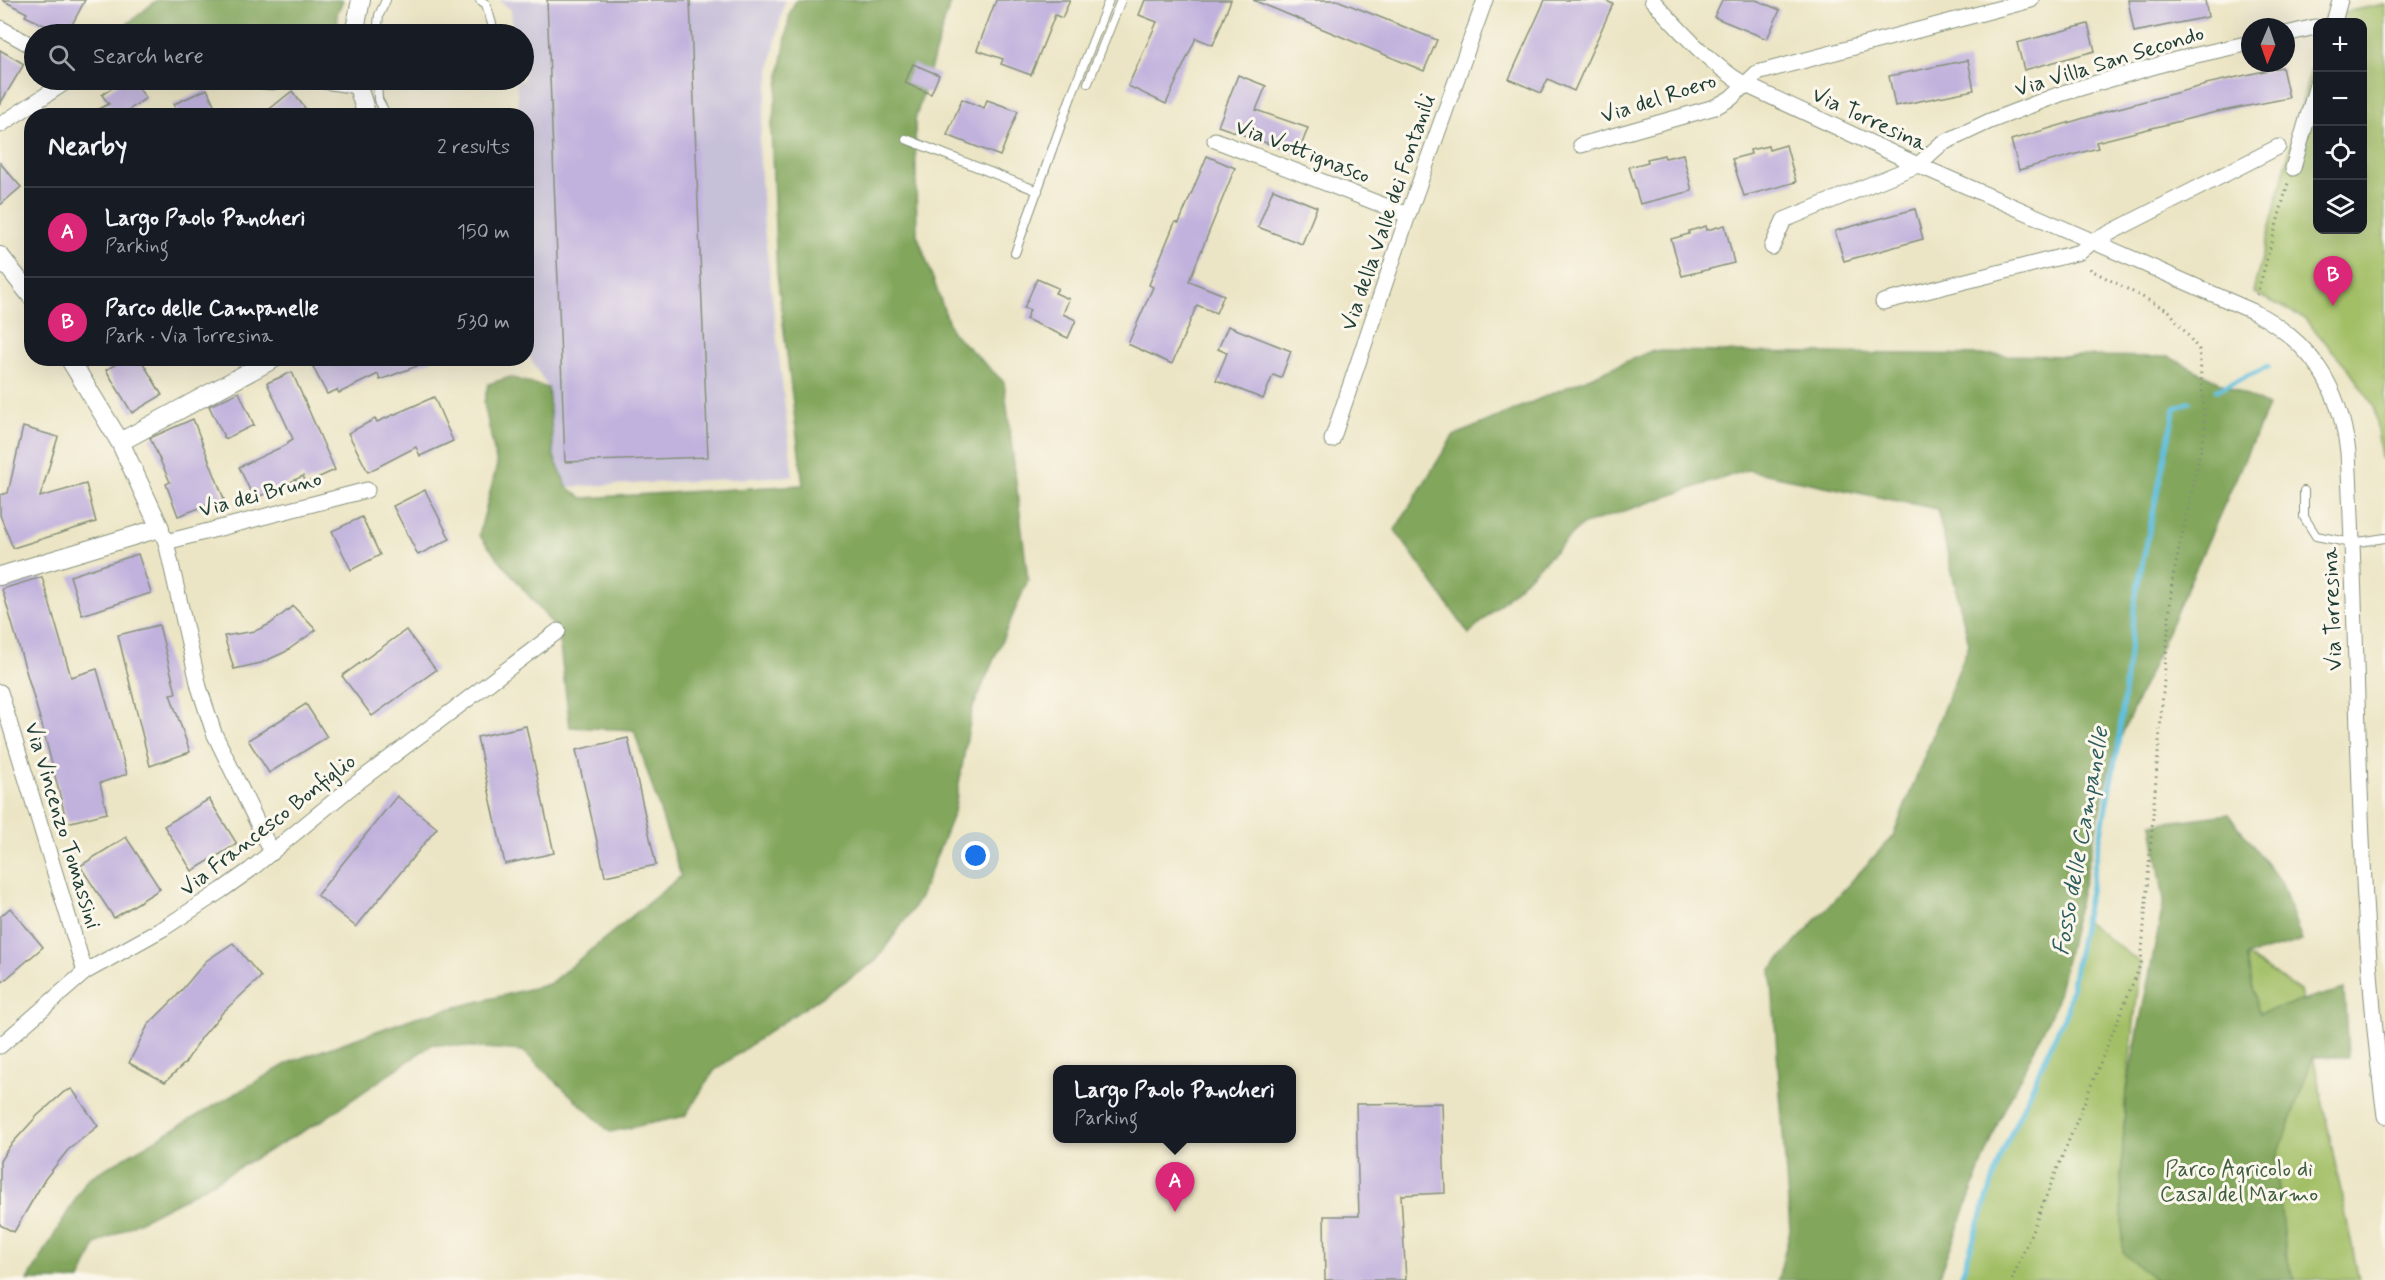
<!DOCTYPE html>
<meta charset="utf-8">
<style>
:root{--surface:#171b24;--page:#20242c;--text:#f1f3f6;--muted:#9ea1a6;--line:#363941;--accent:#db2777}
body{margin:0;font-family:Mynerve,sans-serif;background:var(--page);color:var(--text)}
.controls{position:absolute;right:18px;top:18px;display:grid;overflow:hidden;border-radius:12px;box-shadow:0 6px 24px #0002}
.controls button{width:54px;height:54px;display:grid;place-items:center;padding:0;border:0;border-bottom:2px solid var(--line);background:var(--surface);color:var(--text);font:30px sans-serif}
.compass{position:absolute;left:2241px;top:18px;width:54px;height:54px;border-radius:50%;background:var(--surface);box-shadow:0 6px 24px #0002;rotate:182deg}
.you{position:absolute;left:976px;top:856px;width:21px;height:21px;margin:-15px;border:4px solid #fff;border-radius:50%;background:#1a73e8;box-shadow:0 0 0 9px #1a73e833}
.badge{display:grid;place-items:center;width:39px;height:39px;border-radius:50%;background:var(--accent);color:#fff;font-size:20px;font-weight:700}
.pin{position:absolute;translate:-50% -50px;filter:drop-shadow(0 2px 3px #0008)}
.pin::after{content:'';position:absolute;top:32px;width:21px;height:18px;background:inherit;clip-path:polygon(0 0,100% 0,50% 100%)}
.popup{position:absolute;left:1053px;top:1065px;width:243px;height:78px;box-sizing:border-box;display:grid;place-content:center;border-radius:12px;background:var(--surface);filter:drop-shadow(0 2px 4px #0005);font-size:20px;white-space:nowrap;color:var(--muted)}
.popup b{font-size:22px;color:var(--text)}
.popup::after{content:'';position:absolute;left:50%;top:100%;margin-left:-12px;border:12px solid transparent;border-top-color:var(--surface)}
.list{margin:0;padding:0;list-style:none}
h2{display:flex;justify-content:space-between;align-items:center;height:78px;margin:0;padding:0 24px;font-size:26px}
h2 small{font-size:20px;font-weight:400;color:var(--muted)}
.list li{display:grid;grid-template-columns:39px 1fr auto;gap:18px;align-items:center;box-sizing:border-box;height:90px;padding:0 24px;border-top:2px solid var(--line)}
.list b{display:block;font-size:22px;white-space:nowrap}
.list p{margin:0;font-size:20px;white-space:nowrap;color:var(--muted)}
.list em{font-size:20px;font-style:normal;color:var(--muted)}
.icon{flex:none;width:33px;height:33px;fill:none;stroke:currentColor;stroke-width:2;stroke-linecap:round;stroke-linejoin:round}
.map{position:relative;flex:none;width:2385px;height:1280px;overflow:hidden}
.search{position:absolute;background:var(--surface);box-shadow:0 6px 24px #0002;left:24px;top:24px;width:510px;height:66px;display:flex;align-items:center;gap:15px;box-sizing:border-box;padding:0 21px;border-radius:33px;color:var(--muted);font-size:22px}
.panel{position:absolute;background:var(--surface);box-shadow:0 6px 24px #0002;left:24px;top:108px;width:510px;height:258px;border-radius:24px}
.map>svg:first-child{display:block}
</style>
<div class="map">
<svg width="2385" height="1280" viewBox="0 0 2385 1280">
<rect width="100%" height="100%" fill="#fbf7ec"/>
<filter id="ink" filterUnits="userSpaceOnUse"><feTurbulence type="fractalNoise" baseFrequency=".0167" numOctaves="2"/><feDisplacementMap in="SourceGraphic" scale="12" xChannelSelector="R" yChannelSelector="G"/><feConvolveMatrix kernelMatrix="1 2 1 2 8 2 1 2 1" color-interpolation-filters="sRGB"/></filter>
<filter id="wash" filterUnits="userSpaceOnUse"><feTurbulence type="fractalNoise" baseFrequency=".008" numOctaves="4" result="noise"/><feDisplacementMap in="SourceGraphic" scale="24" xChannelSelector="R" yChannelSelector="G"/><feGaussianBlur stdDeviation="1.35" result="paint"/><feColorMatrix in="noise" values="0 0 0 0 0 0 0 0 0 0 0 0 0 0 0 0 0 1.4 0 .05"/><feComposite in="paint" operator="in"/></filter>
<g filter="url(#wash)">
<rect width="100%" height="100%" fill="#ece5c5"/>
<polygon fill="#c7c0d9" points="499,0 785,0 773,53 759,144 764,228 793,476 567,487 554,457 548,388 527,353 526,116 519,115 516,80 524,80 524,34 513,34 511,10"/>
<g fill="#a3bf66" stroke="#617e4d" stroke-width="1.5">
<polygon points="2385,4 2385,459 2381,458 2374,406 2346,366 2304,318 2253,292 2317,45 2318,230 2362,230 2362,22 2323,22 2325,16"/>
<polygon points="2164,901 2300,991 2359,1280 1960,1280 2003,1151 2067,1010 2084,920 2141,963 2126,1091 2121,1180"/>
</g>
<g fill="#82a65b" stroke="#507248" stroke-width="1.5">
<polygon points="157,0 343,0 337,14 339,34 149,34 124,27"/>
<polygon points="796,0 951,0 915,120 917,234 952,332 1004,382 1028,580 972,710 954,812 919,900 876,961 777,1026 714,1071 685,1116 610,1132 523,1051 433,1044 321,1121 185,1198 96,1244 80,1280 28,1280 87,1179 290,1062 416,1017 549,984 681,876 634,730 570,727 558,631 479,535 497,465 484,403 488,384 510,377 548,388 554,457 567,487 583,498 803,485 777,274 771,129 790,13"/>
<polygon points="1651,351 2169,357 2268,406 2112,757 2056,1004 1998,1123 1938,1280 1778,1280 1790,1230 1771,969 1893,836 1969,644 1937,509 1747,470 1582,525 1469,634 1395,530 1453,436"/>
<polygon points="2229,814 2282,884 2302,941 2246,956 2259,1013 2344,989 2348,1057 2313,1057 2276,1160 2285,1253 2295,1280 2156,1280 2123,1253 2121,1182 2126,1091 2164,901 2152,824"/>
</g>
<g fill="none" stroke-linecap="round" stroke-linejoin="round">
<g stroke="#60bfde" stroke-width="5">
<polyline points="2216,390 2268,367"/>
<polyline points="1960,1280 2003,1151 2067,1010 2118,745 2136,594 2175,408 2190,402"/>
</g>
</g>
<g id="blocks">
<g fill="#c1b2dd">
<polygon points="2,0 85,0 67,34 63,34 25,16 27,13"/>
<polygon points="547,0 690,0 708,457 565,462"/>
<polygon points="996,0 1070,0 1062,18 1055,15 1031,75 1001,64 1003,59 977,50"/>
<polygon points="1145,0 1231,0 1213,45 1196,38 1166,104 1128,86 1157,22 1139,15"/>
<polygon points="1253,0 1337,0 1437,40 1424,71"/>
<polygon points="1545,0 1604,0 1613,4 1574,91 1548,79 1541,93 1509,79"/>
<polygon points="1722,0 1756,0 1780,10 1767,39 1714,17"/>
<polygon points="2128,0 2205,0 2208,17 2134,32"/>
<polygon points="2088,24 2095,51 2024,70 2017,43"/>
<polygon points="0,50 24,64 0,104"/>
<polygon points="1968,60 1974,90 1895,106 1889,76"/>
<polygon points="913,64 939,75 931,94 905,83"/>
<polygon points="2282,67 2289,98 2212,113 2096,142 2098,148 2019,170 2011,140 2111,110 2206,85 2206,84"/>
<polygon points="1238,75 1266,86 1256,110 1308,128 1298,154 1218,126"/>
<polygon points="124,80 133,80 146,98 120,116 85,116 109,104 102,95"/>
<polygon points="207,89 217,111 206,116 179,116 174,104"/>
<polygon points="292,91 311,116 261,116"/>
<polygon points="962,99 984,108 987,100 1018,111 1000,156 947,135"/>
<polygon points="1786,145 1796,182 1744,196 1732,159 1751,154 1750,150 1768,146 1769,150"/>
<polygon points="1683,154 1692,191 1640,204 1629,167 1648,162 1647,159 1664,155 1665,158"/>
<polygon points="1207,156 1235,168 1189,281 1224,295 1216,313 1197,305 1172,364 1128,344 1153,287 1149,285 1175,222 1179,223"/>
<polygon points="0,163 21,187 0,205"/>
<polygon points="1273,189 1317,207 1302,244 1258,227"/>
<polygon points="1915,209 1923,239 1844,261 1835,231"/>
<polygon points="1725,225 1734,263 1682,276 1671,239 1689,234 1689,231 1706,226 1707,230"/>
<polygon points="1037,279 1058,288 1055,293 1069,299 1063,314 1076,320 1068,338 1026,319 1030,310 1024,308"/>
<polygon points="1228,326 1291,351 1281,378 1273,375 1263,399 1216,380 1227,353 1218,349"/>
<polygon points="126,358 140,358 162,395 132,413 106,370"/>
<polygon points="330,358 433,358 433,360 380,380 378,374 339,393 337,390 327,394 313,367"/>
<polygon points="292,372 335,470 306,483 303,476 254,499 239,467 288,444 288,442 293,439 267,383"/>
<polygon points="239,392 254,425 225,439 209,406"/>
<polygon points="434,397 453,441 420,456 416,447 368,472 348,433 375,419 377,422"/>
<polygon points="193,419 224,499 178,516 166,484 170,482 150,438"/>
<polygon points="23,427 58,437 40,497 86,484 96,522 13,548 0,515 0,495 8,493"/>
<polygon points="425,490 450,539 418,555 393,506"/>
<polygon points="362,517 380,555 351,570 332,531"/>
<polygon points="138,554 151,593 82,615 70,576"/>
<polygon points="42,577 71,677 97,669 127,774 100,783 107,813 67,823 43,729 2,589"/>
<polygon points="293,606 316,630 285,652 261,663 234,669 224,636 255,631 270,624"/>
<polygon points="159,625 176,693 170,694 190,752 150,766 118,635"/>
<polygon points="406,630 436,670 372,716 342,676"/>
<polygon points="306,704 327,737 269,773 248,740"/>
<polygon points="526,726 554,853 505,864 477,737"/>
<polygon points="628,738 656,865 605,876 576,750"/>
<polygon points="397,796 437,828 356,927 317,895"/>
<polygon points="209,799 237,844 192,871 164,826"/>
<polygon points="126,837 160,889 114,918 80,866"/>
<polygon points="10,908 43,947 0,984 0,917"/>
<polygon points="233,943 261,977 223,1012 202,1037 185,1063 165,1082 129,1063 148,1025 176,997 206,961"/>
<polygon points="72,1089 98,1126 68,1150 45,1179 14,1232 0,1225 0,1161 9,1147 37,1116 64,1092"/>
<polygon points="1442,1103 1445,1193 1401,1195 1406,1280 1325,1280 1324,1216 1359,1216 1356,1104"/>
</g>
</g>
</g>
<g filter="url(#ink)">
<use href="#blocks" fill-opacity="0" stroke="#86917c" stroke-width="1.5"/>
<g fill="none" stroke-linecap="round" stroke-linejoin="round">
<defs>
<g id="service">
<polyline points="480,0 486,4 495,34"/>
<polyline points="377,34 379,15 386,0"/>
<polyline points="377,80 378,99 387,116"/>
<polyline points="1088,83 1121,0"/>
<polyline points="906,139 1038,191"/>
<polyline points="1015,253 1072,94 1109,0"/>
<polyline points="2304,491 2304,517 2316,536 2352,543 2385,538"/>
</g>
<g id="minor">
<path d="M1652,0C1681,31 1707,62 1744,84L1918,165L2252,311C2311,341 2340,387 2348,452C2360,673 2355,895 2385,1116"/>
<polyline points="2334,22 2340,0"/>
<polyline points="0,28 34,47"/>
<polyline points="2286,34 2315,27"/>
<polyline points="256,80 272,82 279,80"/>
<polyline points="318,80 357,86"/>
<polyline points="0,125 69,80"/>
<polyline points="1215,140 1408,215"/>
<polyline points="1581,145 1715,107 1731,98 1757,73 2031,0"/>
<polyline points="2293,168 2318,81"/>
<polyline points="1772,247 1784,220 1918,165 1941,144 1990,121 2063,93 2179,59 2250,43"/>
<polyline points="1883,302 2080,252 2092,242 2278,147"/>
<polyline points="1332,440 1408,215 1485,0"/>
<polyline points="160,528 166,542 199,687 214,733 272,853"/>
<polyline points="166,542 367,490"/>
<polyline points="0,692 85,972"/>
<polyline points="0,1046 85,972 164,928 222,890 250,870 350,788 558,631"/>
</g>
<g id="tertiary">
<polyline points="354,34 361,0"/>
<polyline points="356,80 367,116"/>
<polyline points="0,256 32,297"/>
<polyline points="120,442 275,358"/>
<polyline points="0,576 160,528 120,442 69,358"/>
</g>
</defs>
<use href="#service" stroke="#86917c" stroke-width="10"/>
<use href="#minor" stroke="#86917c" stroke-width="17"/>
<use href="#tertiary" stroke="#86917c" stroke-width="20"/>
<g stroke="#86917c" stroke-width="3" stroke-dasharray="1.5 4.5" stroke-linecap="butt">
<polyline points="2257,295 2288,183"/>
<polyline points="2012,1280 2141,963 2172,582 2205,429 2199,350 2169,311 2091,270 2089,267"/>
</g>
<use href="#service" stroke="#fff" stroke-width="8"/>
<use href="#minor" stroke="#fff" stroke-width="15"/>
<use href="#tertiary" stroke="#fff" stroke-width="18"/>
</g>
</g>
<g text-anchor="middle" stroke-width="6" stroke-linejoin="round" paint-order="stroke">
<g font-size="22" fill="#1f3d34" stroke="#fbf7ec">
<text transform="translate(2109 60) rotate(-17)" y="8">Via Villa San Secondo</text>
<text transform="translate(1658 97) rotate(-18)" y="8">Via del Roero</text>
<text transform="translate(1870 118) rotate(25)" y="8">Via Torresina</text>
<text transform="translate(1303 150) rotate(21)" y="8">Via Vottignasco</text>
<text transform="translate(1387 212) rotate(-71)" y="8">Via della Valle dei Fontanili</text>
<text transform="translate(260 493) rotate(-15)" y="8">Via dei Bruno</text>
<text transform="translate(2331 609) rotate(-92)" y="8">Via Torresina</text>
<text transform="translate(267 824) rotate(-38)" y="8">Via Francesco Bonfiglio</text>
<text transform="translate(64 825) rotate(73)" y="8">Via Vincenzo Tomassini</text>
</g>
<g font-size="22" fill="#405e40" stroke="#fbf7ec">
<text x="2239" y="1176">Parco Agricolo di<tspan x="2239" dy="25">Casal del Marmo</tspan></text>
</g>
<g font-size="24" font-style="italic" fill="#2f5e5e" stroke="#fbf7ec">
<text transform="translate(2080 841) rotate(-80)" y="8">Fosso delle Campanelle</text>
</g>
</g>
</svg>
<div class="controls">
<button>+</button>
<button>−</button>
<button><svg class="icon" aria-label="locate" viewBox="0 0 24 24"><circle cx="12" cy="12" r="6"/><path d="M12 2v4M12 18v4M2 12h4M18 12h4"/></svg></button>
<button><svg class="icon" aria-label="layers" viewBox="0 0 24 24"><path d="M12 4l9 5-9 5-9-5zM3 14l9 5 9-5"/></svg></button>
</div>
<svg class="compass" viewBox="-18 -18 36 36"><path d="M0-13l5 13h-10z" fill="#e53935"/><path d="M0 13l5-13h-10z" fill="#9ea1a6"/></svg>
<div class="you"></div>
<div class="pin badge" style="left:1175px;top:1212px">A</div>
<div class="popup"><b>Largo Paolo Pancheri</b>Parking</div>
<div class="pin badge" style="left:2333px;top:306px">B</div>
<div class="search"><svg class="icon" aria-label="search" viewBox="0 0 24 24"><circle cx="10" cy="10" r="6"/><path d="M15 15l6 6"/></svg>Search here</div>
<section class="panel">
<h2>Nearby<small>2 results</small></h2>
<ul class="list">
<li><span class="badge">A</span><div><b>Largo Paolo Pancheri</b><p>Parking</p></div><em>150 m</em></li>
<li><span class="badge">B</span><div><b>Parco delle Campanelle</b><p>Park · Via Torresina</p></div><em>530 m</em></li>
</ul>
</section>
</div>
